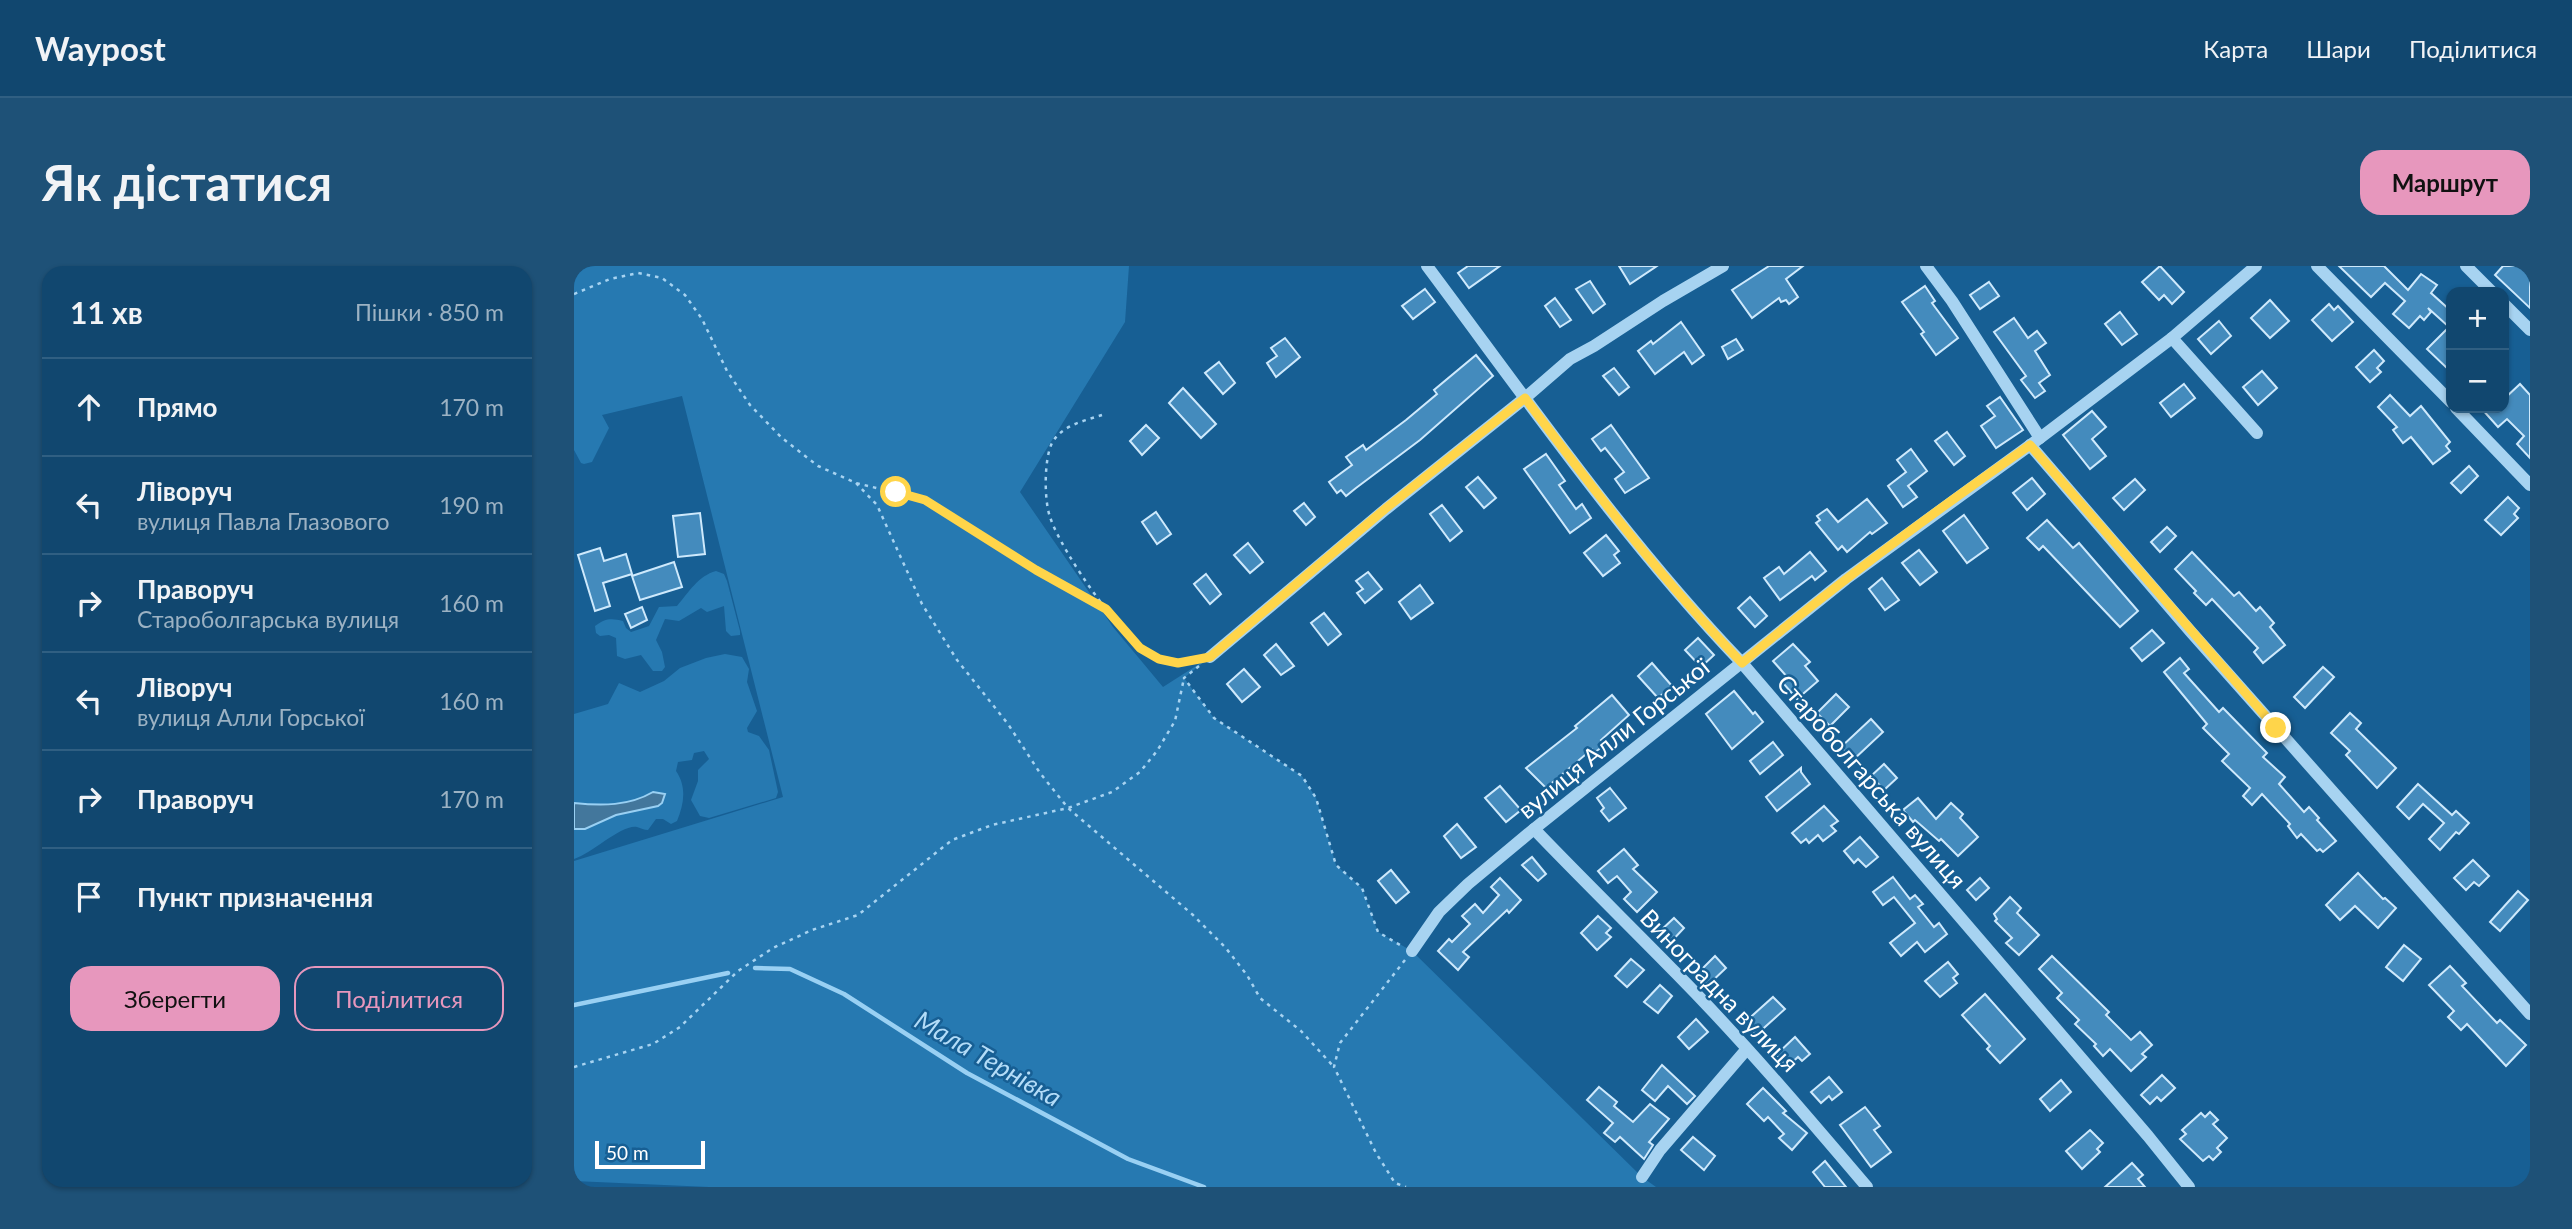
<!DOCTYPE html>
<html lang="uk">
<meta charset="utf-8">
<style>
:root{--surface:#11476f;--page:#1e5177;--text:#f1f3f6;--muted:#9cb2c3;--line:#305f82;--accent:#e797bd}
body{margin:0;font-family:Lato,sans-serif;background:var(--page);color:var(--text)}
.controls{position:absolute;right:21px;top:21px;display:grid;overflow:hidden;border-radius:14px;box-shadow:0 2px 5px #0004}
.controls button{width:63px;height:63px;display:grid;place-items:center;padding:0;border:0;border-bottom:2px solid var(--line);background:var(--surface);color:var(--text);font:35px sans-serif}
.scale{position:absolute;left:21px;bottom:18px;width:110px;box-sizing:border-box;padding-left:7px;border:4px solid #fff;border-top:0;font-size:19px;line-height:24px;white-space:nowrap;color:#fff;-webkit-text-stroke:5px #175f94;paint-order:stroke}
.stop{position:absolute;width:21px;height:21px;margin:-16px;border:5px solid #ffd54a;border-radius:50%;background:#fff}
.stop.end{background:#ffd54a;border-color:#fff;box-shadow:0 2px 7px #0008}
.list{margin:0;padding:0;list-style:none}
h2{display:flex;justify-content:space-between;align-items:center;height:91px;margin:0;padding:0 28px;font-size:30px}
h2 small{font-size:23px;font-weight:400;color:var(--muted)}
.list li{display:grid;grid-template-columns:46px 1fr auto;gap:21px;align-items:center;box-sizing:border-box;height:98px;padding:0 28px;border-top:2px solid var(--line)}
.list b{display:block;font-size:26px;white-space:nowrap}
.list p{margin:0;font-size:23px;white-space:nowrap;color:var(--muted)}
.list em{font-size:23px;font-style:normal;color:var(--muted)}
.actions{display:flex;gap:14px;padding:21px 28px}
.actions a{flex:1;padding:16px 0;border:2px solid var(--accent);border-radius:21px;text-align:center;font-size:24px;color:var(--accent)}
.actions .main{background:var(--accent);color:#111}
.icon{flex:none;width:38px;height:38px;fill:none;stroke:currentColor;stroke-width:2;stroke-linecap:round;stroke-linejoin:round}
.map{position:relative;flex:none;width:1956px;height:921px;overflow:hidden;border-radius:21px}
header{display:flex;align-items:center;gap:42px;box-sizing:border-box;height:98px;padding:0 35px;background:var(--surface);border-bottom:2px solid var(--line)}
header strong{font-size:33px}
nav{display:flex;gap:38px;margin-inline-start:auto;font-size:24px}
.intro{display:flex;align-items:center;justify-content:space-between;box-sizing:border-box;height:168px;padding:0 42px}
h1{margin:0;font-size:49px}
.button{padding:18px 32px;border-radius:21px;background:var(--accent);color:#111;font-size:24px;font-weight:700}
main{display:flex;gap:42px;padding:0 42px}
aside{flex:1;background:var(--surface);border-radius:21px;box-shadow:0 2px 5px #0004}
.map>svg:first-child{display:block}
</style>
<header>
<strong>Waypost</strong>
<nav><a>Карта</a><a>Шари</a><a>Поділитися</a></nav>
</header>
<div class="intro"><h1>Як дістатися</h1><a class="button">Маршрут</a></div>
<main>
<aside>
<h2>11 хв<small>Пішки · 850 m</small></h2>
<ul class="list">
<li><svg class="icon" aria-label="ahead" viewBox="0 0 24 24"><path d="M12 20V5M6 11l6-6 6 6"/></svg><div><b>Прямо</b></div><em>170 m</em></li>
<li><svg class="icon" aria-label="left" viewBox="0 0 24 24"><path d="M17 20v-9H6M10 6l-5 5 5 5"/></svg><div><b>Ліворуч</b><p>вулиця Павла Глазового</p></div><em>190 m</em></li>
<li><svg class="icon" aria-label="right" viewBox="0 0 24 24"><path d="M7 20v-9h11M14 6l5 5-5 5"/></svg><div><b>Праворуч</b><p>Староболгарська вулиця</p></div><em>160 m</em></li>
<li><svg class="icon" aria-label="left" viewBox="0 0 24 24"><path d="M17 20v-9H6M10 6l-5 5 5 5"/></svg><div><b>Ліворуч</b><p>вулиця Алли Горської</p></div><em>160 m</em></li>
<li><svg class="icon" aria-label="right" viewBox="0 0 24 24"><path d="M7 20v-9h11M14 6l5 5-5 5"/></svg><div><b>Праворуч</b></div><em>170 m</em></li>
<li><svg class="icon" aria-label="arrive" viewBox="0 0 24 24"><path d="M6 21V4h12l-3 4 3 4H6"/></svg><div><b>Пункт призначення</b></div></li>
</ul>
<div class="actions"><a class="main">Зберегти</a><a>Поділитися</a></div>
</aside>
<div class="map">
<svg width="1956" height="921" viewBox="0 0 1956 921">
<rect width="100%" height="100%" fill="#175f94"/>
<g fill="#2679b1">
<polygon points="0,0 555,0 551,56 446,226 539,361 589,421 636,391 610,412 640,452 728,510 742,532 762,599 788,622 804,666 838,685 1068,911 1082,921 135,921 0,915 0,595 209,531 108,130 28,149 35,162 18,196 10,198 7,197 0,184"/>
<path d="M142,305L150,308L153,315L166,365V369L157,370L152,365L150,340L133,346L127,342L105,355L91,353L82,374L88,386L91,401L88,405H79L67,389L51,393L43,390L42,372L35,369L26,370L22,367L21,360C31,352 38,352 49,355L52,362L57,366L75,360L85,341L103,340C115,326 124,310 142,305Z"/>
<path d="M151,388L168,391L175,403L173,416L183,445L173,462L174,466L185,470L195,484L204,526L202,532L135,552L126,550L117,534L124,515V504L135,493L130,485L120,487L118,494L104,496L102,505C113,521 110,538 103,555L97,558L89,553H82L74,564C70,564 67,562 63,561C48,558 17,588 0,593V448L34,438L45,417L66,426L90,415L106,402L132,392Z"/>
</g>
<path fill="#43779c" stroke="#99d0f3" stroke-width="2" d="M79,526L91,528L88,537L84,540L42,549L11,563H0V537C28,540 55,540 79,526Z"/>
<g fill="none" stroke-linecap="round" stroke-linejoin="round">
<g stroke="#99d0f3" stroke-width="4.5">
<polyline points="181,702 216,703 270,728 393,807 554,893 630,921"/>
<polyline points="0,739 154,707"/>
</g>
</g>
<g fill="#448bbd" stroke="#cee9fc" stroke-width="2">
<polygon points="894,0 926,0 895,22 884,7"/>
<polygon points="1045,0 1083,0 1056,18"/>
<polygon points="1195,0 1229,0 1212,13 1224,31 1215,38 1212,34 1207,36 1205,32 1178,52 1158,24"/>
<polygon points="1586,0 1610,26 1598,38 1590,29 1585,34 1568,16"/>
<polygon points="1765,0 1810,0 1834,24 1847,8 1863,19 1857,27 1877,45 1877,106 1853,83 1875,61 1854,42 1857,46 1850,54 1846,50 1835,62 1819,48 1831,35 1811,17 1797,31"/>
<polygon points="1929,0 1956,0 1956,42 1921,9"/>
<polygon points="1016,15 1031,38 1019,47 1002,23"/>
<polygon points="1415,16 1425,30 1406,43 1396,29"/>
<polygon points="1351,20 1361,35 1358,37 1384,72 1362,89 1347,68 1350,66 1328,36"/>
<polygon points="851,23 861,36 839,53 828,40"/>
<polygon points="981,32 997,54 986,61 971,40"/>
<polygon points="1696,34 1715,55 1696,72 1677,52"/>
<polygon points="1755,38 1760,44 1764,40 1779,56 1758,75 1738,54"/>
<polygon points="1546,46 1563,68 1548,79 1531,58"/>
<polygon points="1440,52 1454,72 1463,65 1472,77 1461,85 1476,109 1465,117 1471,125 1461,132 1447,114 1452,110 1420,66"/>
<polygon points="1645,55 1657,70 1637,88 1624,73"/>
<polygon points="1107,56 1130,89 1118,98 1110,86 1081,108 1064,85 1077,75 1079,78"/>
<polygon points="711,72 726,91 702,111 693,97 703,90 697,82"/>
<polygon points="1162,73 1169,84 1154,93 1148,81"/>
<polygon points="1800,84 1810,95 1803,102 1807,106 1796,116 1782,101"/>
<polygon points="902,89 919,110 846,174 782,222 772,230 767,224 763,227 755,216 778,199 772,191 789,179 792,184 832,154 863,128 860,124"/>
<polygon points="645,96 661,117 649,128 631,107"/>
<polygon points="1040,102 1055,121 1045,129 1029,110"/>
<polygon points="1688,105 1703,122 1684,139 1669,121"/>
<polygon points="1610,118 1621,132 1597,151 1586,137"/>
<polygon points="1946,118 1956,129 1956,192 1943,178 1950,170 1933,153 1924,161 1907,142 1930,142 1930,133"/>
<polygon points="609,122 642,158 627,172 595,137"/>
<polygon points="1816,129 1836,150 1847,140 1876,176 1872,180 1876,185 1859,198 1837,171 1829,177 1819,164 1823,161 1804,141"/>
<polygon points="1426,131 1449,164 1422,182 1407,160 1421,150 1413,140"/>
<polygon points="1518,145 1532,161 1518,173 1532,190 1516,203 1489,169"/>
<polygon points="572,159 585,172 568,189 556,175"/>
<polygon points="1037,159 1075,212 1051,227 1041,213 1050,206 1031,182 1027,185 1018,173"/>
<polygon points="1373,166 1391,190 1380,199 1361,175"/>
<polygon points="1337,183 1353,205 1334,220 1343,231 1329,241 1314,220 1332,206 1323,194"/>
<polygon points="972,188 991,215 985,219 1002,243 1008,238 1017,252 996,267 950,203"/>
<polygon points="1895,200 1904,210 1887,227 1877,217"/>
<polygon points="904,211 922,232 910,242 892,221"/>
<polygon points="1458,212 1471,228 1453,244 1439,227"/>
<polygon points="1561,213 1571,224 1550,244 1539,232"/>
<polygon points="1934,231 1945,242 1940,248 1944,252 1927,269 1911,254"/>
<polygon points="1293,233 1313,257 1298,268 1296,266 1273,286 1268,280 1264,284 1242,257 1246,254 1243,250 1253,243 1264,256"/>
<polygon points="730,237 741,251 732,259 720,245"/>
<polygon points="868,239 888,265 876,275 856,248"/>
<polygon points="582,246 597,268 583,278 568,256"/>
<polygon points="126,247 131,288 104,291 99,250"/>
<polygon points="1390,249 1414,282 1393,297 1369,265"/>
<polygon points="1473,254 1499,282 1505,277 1564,345 1546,361 1469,280 1465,284 1453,272"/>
<polygon points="1593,261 1602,270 1586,286 1577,276"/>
<polygon points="1032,269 1045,285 1040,289 1046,297 1029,310 1010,287"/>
<polygon points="674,277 689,296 676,307 660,289"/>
<polygon points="26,282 30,295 52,288 58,308 29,317 36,340 21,345 4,289"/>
<polygon points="1345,284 1363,306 1346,319 1328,297"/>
<polygon points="1236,286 1252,305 1241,314 1238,310 1206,334 1190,312 1205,301 1210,308"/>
<polygon points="1618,286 1660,330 1665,326 1682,345 1686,341 1700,357 1696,361 1711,379 1689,397 1680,386 1684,382 1638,333 1632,339 1620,327 1622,325 1601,303"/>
<polygon points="100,296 108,321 66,334 58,310"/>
<polygon points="794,306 808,323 791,337 783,327 789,323 782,315"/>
<polygon points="632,308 647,328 636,338 620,318"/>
<polygon points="1308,312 1325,334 1311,344 1295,323"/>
<polygon points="846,319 859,337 837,353 825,336"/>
<polygon points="1176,331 1193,350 1181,361 1164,342"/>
<polygon points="68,341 73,354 57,362 51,348"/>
<polygon points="750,347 767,368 754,379 737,357"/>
<polygon points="1578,364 1590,377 1568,395 1557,382"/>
<polygon points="1124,372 1140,389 1127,401 1111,384"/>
<polygon points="702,378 720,400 707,409 690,389"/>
<polygon points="1219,378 1236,396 1231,400 1244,415 1223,433 1209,417 1215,413 1199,395"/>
<polygon points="1606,392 1615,403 1610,407 1645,446 1649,442 1693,487 1689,491 1711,511 1705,518 1730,546 1735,541 1745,552 1743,554 1762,575 1749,586 1746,583 1743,585 1727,568 1723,572 1714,560 1716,558 1688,528 1678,539 1669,530 1676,522 1648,495 1655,488 1629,462 1633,458 1590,406"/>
<polygon points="1078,397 1098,420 1084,432 1064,410"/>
<polygon points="1749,401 1760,411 1731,442 1720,431"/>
<polygon points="670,403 686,421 668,436 653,418"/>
<polygon points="1160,425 1179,448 1181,446 1189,456 1158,483 1132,448"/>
<polygon points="1262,428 1275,441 1256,460 1243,447"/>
<polygon points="1038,429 1055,449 1027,474 1031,479 1021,486 1018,483 972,522 952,502 1003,462 1001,460"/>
<polygon points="1776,447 1787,457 1782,463 1822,502 1803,522 1772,489 1776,485 1757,467"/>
<polygon points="1297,453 1309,466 1279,494 1267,481"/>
<polygon points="1199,476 1209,489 1186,508 1176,495"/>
<polygon points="1310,498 1323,512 1310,524 1297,510"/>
<polygon points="1227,502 1227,506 1236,518 1203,545 1192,531"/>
<polygon points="1844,518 1878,549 1882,545 1895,557 1885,568 1882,566 1866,584 1855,573 1870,557 1849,538 1835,553 1823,541"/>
<polygon points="926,520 947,544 932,556 911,532"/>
<polygon points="1036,522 1052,542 1035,555 1027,545 1030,542 1023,532"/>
<polygon points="1344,532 1362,553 1377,537 1389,548 1386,552 1404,571 1384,590 1367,573 1365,575 1341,554 1339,556 1329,544"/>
<polygon points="1250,540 1264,555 1257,560 1262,565 1249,575 1244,569 1235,577 1232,573 1227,577 1218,567"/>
<polygon points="883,558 902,581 887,592 870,570"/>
<polygon points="1286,571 1304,591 1292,601 1284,593 1280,597 1270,585"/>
<polygon points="1050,583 1064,599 1059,603 1083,626 1063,646 1050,633 1057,626 1043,610 1034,617 1024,605"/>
<polygon points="958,591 972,608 964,615 948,599"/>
<polygon points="1899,594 1915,610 1905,620 1900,616 1892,624 1880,612"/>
<polygon points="817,604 835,626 822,637 804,615"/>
<polygon points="1784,607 1809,633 1811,632 1822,642 1804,662 1781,640 1766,654 1752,639"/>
<polygon points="1319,611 1336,633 1341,629 1349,638 1344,641 1360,661 1365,657 1373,668 1351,686 1343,676 1327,690 1316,677 1341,657 1320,631 1309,639 1299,626"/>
<polygon points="926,612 947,634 935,647 933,644 889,686 895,691 884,704 864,685 875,673 878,676 896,658 888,650 901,638 909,647 925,629 917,621"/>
<polygon points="1406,612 1415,622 1402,634 1393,624"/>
<polygon points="1944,625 1954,634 1926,665 1916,656"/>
<polygon points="1436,631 1447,642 1443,647 1465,669 1445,689 1432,677 1438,672 1421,655 1423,653 1420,648"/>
<polygon points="1024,650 1037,662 1032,667 1037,671 1023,684 1007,667"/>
<polygon points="1100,652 1110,662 1095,678 1084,667"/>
<polygon points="1830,679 1847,693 1829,715 1812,701"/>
<polygon points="1141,690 1152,702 1134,719 1123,708"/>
<polygon points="1478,690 1535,746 1532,749 1557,774 1566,766 1578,779 1568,788 1572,791 1557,805 1536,783 1529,790 1520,780 1522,778 1501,758 1505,754 1483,732 1488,727 1465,703"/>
<polygon points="1057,693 1070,704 1053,721 1041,710"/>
<polygon points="1374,696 1384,708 1379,712 1383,717 1366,731 1351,715"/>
<polygon points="1876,700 1892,717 1888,720 1923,757 1926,754 1952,779 1932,800 1893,758 1887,764 1874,751 1880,745 1855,719"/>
<polygon points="1086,719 1098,730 1084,747 1070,736"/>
<polygon points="1411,728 1451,773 1426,797 1413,783 1416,780 1388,749"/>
<polygon points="1199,731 1211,743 1182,769 1170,757"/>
<polygon points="1122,753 1134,766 1115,783 1104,771"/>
<polygon points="1221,771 1236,788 1228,795 1224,791 1213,801 1202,789"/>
<polygon points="1088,799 1121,830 1113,838 1094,820 1081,835 1068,824"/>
<polygon points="1588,809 1601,822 1587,835 1583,831 1576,838 1567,829"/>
<polygon points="1255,811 1268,826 1258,834 1255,830 1247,837 1237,826"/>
<polygon points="1487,814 1497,826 1476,845 1466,833"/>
<polygon points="1025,821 1043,836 1040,840 1059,856 1076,838 1095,853 1075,876 1079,879 1070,893 1046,871 1041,876 1030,867 1039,857 1013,834"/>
<polygon points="1189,822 1212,845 1209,847 1233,867 1218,884 1205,872 1210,868 1194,851 1190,855 1173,838"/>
<polygon points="1291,841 1306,860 1300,864 1317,886 1297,901 1266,859"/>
<polygon points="1636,846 1644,854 1639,858 1653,872 1643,882 1647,886 1639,894 1635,890 1629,895 1606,873 1612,868 1608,864 1627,847 1631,851"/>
<polygon points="1516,864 1529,877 1523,883 1526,886 1508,903 1492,885"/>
<polygon points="1119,871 1141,890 1130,904 1107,884"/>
<polygon points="1251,895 1272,921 1251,921 1239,906"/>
<polygon points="1558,897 1569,909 1564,913 1571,921 1531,921"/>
</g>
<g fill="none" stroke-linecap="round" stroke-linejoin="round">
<g stroke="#a7d3f1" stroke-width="2.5" stroke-dasharray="3.5 5" stroke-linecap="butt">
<polyline points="0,28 36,13 64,7 88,12 111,29 128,53 153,105 176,139 208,172 244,200 282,217 351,234 462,304 532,343"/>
<path d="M528,149C510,155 488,159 478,177C470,193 470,234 476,251C487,285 552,381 586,394C598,398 610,396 622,394"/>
<polyline points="282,217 303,239 348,338 383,394 434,458 466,507 494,542 619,649 651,681 673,709 686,732 727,765 760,801"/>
<polyline points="625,400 610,412 640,452 728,510 742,532 762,599 788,622 804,666 826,679"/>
<polyline points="831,694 766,777 760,801 802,887 821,917 832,921"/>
<polyline points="0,801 79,778 106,761 164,705 199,682 238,664 284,649 378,574 418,559 494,542 538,526 566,506 583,485 601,455 610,412"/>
</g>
<g stroke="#a7d3f1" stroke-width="12">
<path d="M853,0C954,135 1051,275 1168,397L1574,870L1615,921"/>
<polyline points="1352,0 1378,35 1466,172"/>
<polyline points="1743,0 1877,136"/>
<polyline points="1892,0 1918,26"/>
<polyline points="1930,38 1956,64"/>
<polyline points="1598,72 1683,167"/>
<polyline points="1882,142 1956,219"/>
<polyline points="1456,179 1617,366 1956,748"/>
<polyline points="636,391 812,243 951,132 996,93 1020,80 1089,35 1149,0"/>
<path d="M960,563C1007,612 1055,659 1102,707C1169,775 1231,848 1293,921"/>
<polyline points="838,685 865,646 894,618 960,563 1272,313 1466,172 1598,72 1682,0"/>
<polyline points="1068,911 1086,884 1172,784"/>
</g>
</g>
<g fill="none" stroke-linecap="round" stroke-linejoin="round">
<path stroke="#ffd54a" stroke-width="9" d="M322,226L351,234L462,304L532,343L566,382L585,393L604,397L636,391L811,243L951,132C1020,224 1088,314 1168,397C1260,319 1357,248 1456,179L1702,462"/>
</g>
<g text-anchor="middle" stroke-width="5" stroke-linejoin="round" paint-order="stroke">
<g font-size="24" fill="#fff" stroke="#175f94">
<text transform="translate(1040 473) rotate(-39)" y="8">вулиця Алли Горської</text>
<text transform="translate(1297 516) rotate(49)" y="8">Староболгарська вулиця</text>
<text transform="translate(1145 725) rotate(46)" y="8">Виноградна вулиця</text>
</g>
<g font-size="26" font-style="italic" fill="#b3dcf8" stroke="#175f94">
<text transform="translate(414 793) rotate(30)" y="9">Мала Тернівка</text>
</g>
</g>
</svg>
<div class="controls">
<button>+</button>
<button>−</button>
</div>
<div class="scale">50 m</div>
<div class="stop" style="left:322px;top:226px"></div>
<div class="stop end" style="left:1702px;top:462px"></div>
</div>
</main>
